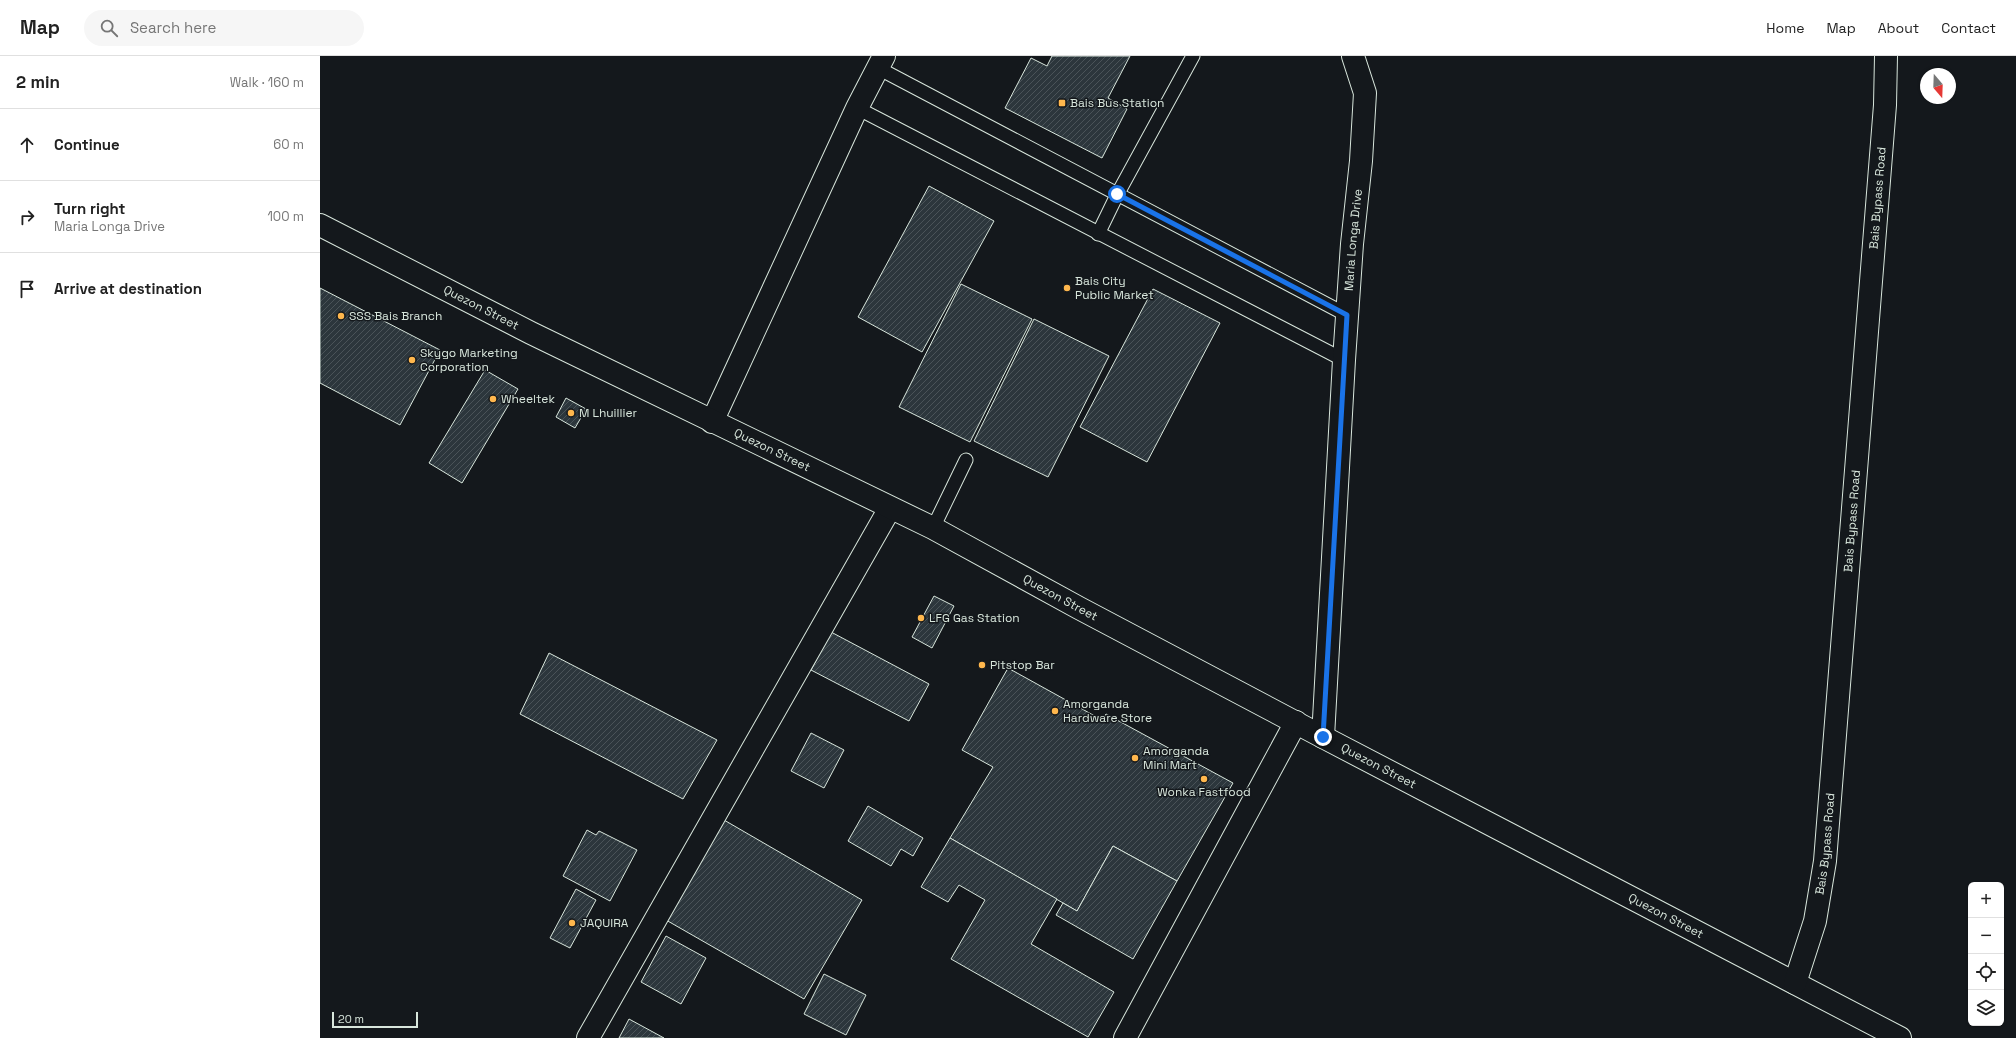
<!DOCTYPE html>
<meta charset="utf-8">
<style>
:root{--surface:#fff;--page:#f6f6f6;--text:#222;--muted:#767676;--line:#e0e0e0}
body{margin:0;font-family:"Space Grotesk",sans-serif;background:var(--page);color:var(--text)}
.controls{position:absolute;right:12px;bottom:12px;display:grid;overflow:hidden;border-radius:6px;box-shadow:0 1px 3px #0004}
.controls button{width:36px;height:36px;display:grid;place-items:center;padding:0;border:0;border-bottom:1px solid var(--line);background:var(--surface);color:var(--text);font:20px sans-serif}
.compass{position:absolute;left:1600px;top:12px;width:36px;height:36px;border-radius:50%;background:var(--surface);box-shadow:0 1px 3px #0004;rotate:161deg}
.scale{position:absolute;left:12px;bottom:10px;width:86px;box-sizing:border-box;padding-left:4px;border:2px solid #d8e6dc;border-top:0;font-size:11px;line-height:14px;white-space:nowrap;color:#d8e6dc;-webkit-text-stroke:3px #14181c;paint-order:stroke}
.stop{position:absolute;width:12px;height:12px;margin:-9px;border:3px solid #1a73e8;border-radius:50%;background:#fff}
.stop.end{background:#1a73e8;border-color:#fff;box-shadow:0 1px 4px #0008}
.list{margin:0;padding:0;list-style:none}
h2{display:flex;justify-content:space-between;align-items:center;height:52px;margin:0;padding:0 16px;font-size:17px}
h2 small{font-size:13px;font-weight:400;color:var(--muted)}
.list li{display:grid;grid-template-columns:26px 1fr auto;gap:12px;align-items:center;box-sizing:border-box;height:72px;padding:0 16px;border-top:1px solid var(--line)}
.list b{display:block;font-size:15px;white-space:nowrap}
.list p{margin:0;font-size:13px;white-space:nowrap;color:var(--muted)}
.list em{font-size:13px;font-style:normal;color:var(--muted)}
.icon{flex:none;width:22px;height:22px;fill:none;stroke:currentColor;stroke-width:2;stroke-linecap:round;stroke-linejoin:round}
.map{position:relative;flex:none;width:1696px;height:982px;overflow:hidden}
header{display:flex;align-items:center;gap:24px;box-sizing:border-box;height:56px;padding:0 20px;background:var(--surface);border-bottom:1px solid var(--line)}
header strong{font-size:19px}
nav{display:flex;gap:22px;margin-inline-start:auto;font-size:14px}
.search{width:280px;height:36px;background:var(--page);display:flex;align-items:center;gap:10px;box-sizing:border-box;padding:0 14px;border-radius:22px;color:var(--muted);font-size:15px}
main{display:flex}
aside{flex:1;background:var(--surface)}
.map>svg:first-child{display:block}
</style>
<header>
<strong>Map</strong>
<div class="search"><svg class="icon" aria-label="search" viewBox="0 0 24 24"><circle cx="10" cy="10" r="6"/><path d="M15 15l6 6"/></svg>Search here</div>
<nav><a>Home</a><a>Map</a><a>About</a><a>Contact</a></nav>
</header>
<main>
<aside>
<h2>2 min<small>Walk · 160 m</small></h2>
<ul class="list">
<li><svg class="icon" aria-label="ahead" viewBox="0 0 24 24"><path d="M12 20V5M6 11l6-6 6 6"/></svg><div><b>Continue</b></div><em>60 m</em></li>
<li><svg class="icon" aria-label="right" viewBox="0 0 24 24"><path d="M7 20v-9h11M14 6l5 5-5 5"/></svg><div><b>Turn right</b><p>Maria Longa Drive</p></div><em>100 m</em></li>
<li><svg class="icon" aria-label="arrive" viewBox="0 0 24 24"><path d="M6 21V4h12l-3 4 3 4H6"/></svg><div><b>Arrive at destination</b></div></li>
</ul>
</aside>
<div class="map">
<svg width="1696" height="982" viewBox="0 0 1696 982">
<defs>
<pattern id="building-hatch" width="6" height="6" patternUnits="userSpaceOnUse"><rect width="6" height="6" fill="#2c363c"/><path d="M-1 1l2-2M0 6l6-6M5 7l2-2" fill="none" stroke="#4a5358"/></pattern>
</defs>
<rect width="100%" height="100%" fill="#14181c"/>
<g fill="url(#building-hatch)" stroke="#d8e6dc">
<polygon points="732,0 810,0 788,42 807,53 782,102 685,52 711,2 727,10"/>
<polygon points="609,130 674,165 602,296 538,261"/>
<polygon points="641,228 712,263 650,386 579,351"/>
<polygon points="0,232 120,294 80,369 0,327"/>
<polygon points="833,233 900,267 827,406 760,371"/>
<polygon points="714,263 789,300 728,421 654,385"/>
<polygon points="165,314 198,333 142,427 109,407"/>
<polygon points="246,342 266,353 255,372 236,361"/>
<polygon points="614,540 634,550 612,592 592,581"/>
<polygon points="511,576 609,628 589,665 491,614"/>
<polygon points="229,597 397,684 363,743 200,658"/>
<polygon points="688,612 782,664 786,658 913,727 857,825 793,790 757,855 630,782 673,711 642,694"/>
<polygon points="491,677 524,694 504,732 471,715"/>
<polygon points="548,750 603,782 593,800 581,793 571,810 528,785"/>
<polygon points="404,764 542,844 484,943 346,864"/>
<polygon points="267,774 276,779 279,775 317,794 290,845 243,820"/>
<polygon points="630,782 737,843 711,888 794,936 768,981 631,903 665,844 639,829 628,846 601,831"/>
<polygon points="793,790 857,825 813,903 736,859 743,847 757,855"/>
<polygon points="256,833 276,844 250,892 230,882"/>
<polygon points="346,880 386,902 361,948 321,926"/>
<polygon points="504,918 546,939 526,979 484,958"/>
<polygon points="309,963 344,982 299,982"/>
</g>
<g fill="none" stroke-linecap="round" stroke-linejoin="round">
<defs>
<g id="lane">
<polyline points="558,12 1027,259"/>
<polyline points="537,52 1024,304"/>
<polyline points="778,178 797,139 873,0"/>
<polyline points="613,472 646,404"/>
</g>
<g id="street">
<polyline points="392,366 537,52 564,0"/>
<path id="s1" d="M1003,681L1024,304L1032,188L1041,105L1045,37L1033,0"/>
<polyline points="268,982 570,452"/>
<polyline points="805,982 976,666"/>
</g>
<g id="highway">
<path id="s2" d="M0,169L211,277L613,472L759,552L1003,681L1580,982"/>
<path id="s3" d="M1475,927L1495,865L1505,805L1565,49L1566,0"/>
</g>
</defs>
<use href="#lane" stroke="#d8e6dc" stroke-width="15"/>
<use href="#street" stroke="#d8e6dc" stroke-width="24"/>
<use href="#highway" stroke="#d8e6dc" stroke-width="24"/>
<use href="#lane" stroke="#14181c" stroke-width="13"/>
<use href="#street" stroke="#14181c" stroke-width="22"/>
<use href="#highway" stroke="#14181c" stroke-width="22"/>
</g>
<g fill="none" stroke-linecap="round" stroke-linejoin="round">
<polyline stroke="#1a73e8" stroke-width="5" points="797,138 1027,259 1003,681"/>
</g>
<g fill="#ffb74d" stroke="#14181c" stroke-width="1.5">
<rect x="738" y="43" width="8" height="8" rx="2"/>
<circle cx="747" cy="232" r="4"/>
<circle cx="21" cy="260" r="4"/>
<circle cx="92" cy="304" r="4"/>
<circle cx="173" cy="343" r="4"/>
<circle cx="251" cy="357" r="4"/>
<circle cx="601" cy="562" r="4"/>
<circle cx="662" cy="609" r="4"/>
<circle cx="735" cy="655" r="4"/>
<circle cx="815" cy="702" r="4"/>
<circle cx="884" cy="723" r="4"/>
<circle cx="252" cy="867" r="4"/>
</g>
<g text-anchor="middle" stroke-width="3" stroke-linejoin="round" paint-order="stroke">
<g font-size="12" fill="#d8e6dc" stroke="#14181c" text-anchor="start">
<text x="750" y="51">Bais Bus Station</text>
<text x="755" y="229">Bais City<tspan x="755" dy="14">Public Market</tspan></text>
<text x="29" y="264">SSS Bais Branch</text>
<text x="100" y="301">Skygo Marketing<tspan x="100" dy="14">Corporation</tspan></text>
<text x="181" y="347">Wheeltek</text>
<text x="259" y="361">M Lhuillier</text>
<text x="609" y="566">LFG Gas Station</text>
<text x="670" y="613">Pitstop Bar</text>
<text x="743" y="652">Amorganda<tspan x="743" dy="14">Hardware Store</tspan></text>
<text x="823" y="699">Amorganda<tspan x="823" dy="14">Mini Mart</tspan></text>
<text x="884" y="740" text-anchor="middle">Wonka Fastfood</text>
<text x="260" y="871">JAQUIRA</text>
</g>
<g font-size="12" fill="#d8e6dc" stroke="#14181c">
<text dy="4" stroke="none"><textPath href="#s3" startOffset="791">Bais Bypass Road</textPath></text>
<text dy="4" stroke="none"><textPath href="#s1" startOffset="498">Maria Longa Drive</textPath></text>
<text dy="4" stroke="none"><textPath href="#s2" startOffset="181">Quezon Street</textPath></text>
<text dy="4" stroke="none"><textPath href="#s2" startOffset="505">Quezon Street</textPath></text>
<text dy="4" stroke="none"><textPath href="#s3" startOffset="467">Bais Bypass Road</textPath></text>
<text dy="4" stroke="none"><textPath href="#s2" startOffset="829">Quezon Street</textPath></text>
<text dy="4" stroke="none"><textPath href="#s2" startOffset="1189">Quezon Street</textPath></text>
<text dy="4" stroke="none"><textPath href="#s3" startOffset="143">Bais Bypass Road</textPath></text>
<text dy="4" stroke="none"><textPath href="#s2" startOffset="1513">Quezon Street</textPath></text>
</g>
</g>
</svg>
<div class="controls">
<button>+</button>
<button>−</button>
<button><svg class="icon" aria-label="locate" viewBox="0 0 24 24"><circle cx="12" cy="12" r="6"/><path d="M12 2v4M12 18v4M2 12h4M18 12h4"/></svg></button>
<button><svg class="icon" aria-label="layers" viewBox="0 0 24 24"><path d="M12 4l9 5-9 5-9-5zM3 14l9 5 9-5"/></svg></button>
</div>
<svg class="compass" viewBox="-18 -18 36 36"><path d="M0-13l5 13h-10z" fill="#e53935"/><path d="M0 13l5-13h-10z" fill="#767676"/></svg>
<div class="scale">20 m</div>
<div class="stop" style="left:797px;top:138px"></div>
<div class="stop end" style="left:1003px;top:681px"></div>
</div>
</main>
